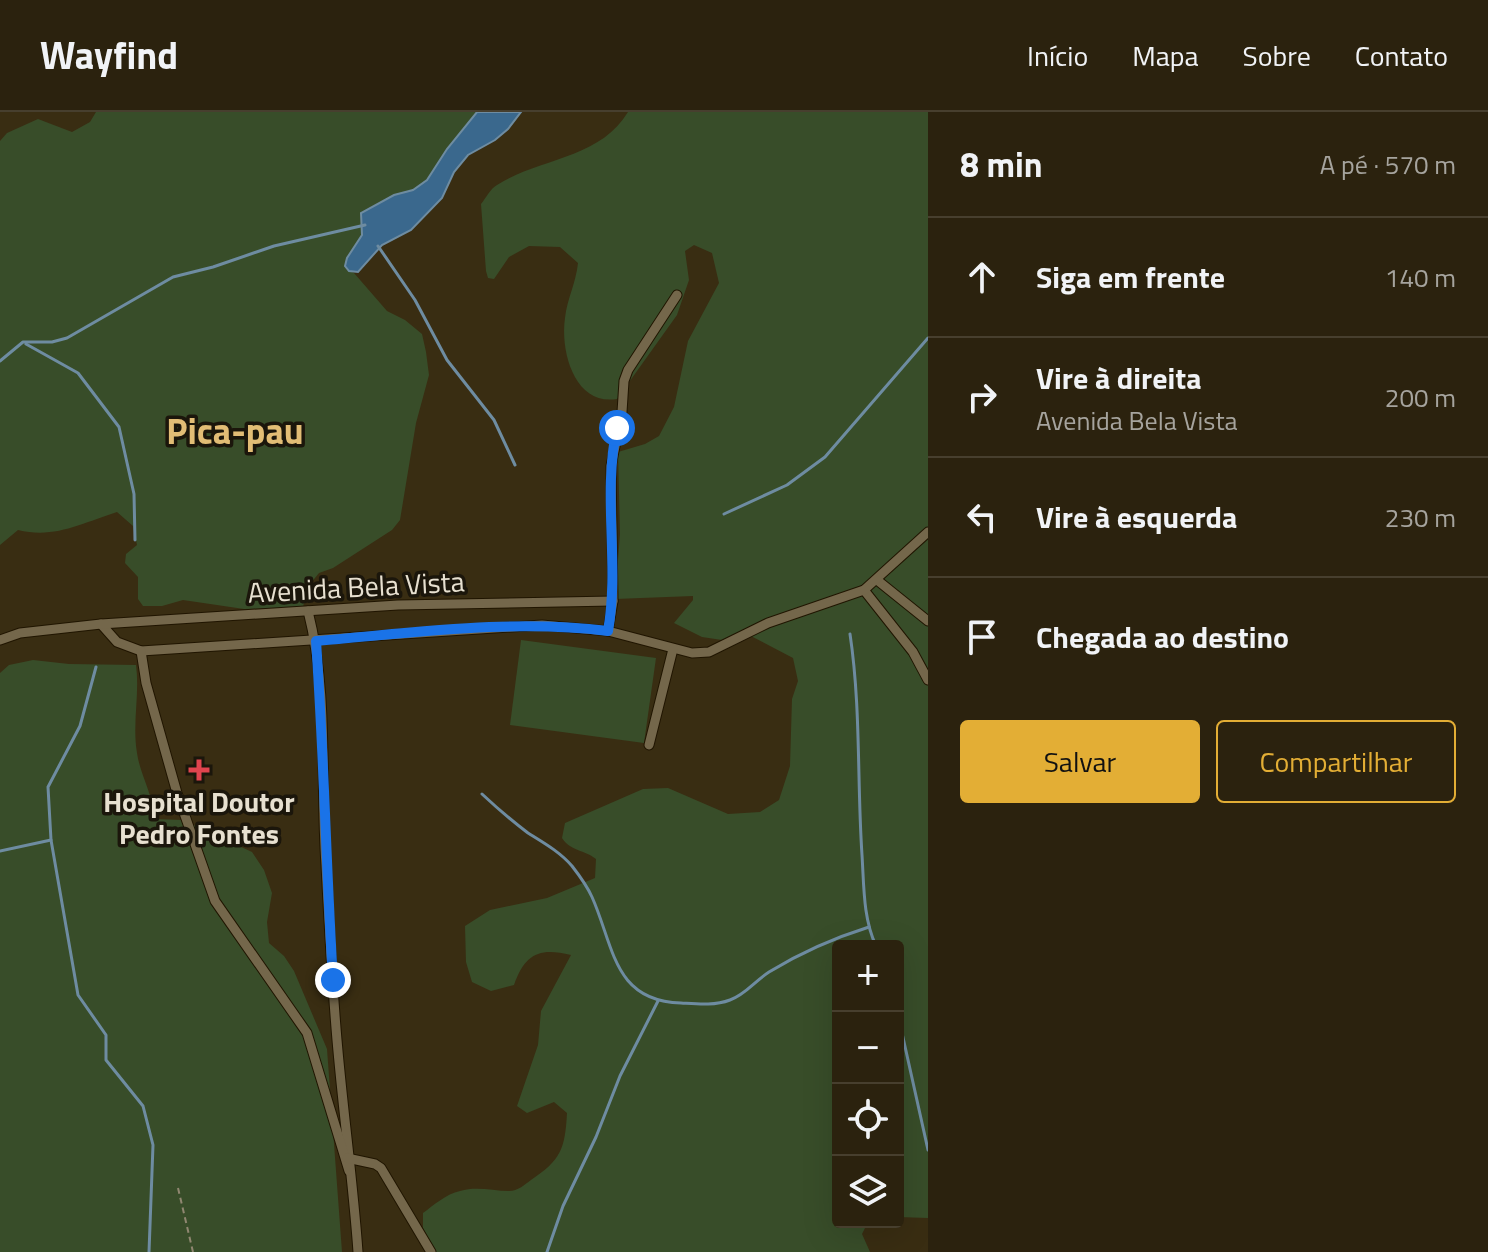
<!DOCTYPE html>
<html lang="pt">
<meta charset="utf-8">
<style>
:root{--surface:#2b220e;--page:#372f1c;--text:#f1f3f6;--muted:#a6a49e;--line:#473f2e;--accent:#e3ae35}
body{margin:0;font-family:"Titillium Web",sans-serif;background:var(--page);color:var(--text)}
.controls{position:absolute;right:24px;bottom:24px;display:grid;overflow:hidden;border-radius:8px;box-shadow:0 8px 32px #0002}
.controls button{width:72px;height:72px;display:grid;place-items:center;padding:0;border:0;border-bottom:2px solid var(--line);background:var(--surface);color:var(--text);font:40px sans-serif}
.stop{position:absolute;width:24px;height:24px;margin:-18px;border:6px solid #1a73e8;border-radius:50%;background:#fff}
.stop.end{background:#1a73e8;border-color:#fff;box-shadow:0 2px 8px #0008}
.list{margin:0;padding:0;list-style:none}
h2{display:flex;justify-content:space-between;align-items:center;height:104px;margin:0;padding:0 32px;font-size:34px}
h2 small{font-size:26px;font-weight:400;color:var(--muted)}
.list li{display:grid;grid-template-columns:52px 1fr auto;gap:24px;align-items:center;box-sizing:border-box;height:120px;padding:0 32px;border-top:2px solid var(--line)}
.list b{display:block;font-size:30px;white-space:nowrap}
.list p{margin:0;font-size:26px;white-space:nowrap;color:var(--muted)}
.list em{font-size:26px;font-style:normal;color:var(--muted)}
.actions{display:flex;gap:16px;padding:24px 32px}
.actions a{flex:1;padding:18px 0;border:2px solid var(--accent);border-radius:8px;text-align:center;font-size:28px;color:var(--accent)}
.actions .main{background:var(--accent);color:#111}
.icon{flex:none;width:44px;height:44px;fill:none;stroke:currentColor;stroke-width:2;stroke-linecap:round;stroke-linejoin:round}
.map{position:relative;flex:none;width:928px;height:1140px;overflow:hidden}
header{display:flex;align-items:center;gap:48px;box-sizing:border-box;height:112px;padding:0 40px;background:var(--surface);border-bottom:2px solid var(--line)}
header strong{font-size:38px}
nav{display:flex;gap:44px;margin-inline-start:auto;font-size:28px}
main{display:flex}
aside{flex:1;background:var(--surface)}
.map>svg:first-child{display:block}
</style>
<header>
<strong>Wayfind</strong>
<nav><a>Início</a><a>Mapa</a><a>Sobre</a><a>Contato</a></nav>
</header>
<main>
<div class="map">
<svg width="928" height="1140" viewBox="0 0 928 1140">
<rect width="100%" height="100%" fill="#392d12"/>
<g fill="#384d29">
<path d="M96,0H477L447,37L427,68L413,78L395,83L361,101L362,123L347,146L346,157L354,161L387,199L405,208L422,222L426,240L429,263L416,311L400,408L392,418L333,456L319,461L306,477L303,496L244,497L183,488L162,494H143L138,487V465L125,451L126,442L137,433L133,414L117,400C82,411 55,427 18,418L0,433V29L7,21L38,7L72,20L90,10Z"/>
<path d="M628,0H928V1106L898,1105V834H838V1110H868L862,1122L870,1140H436L423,1116V1101C434,1093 446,1082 460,1079C477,1074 492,1079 509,1079C518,1079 524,1073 531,1068C561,1048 565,1037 567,1001L554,990L527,1001L517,994L538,933L541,899L571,843C539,835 525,842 514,873L491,879L472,870L466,850L465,814L490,798L547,786L595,766L596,747C585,738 570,739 562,726L565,711L643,677L668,676L728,702L760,700L779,688L790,654L792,587L798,569L793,546L747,522L722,528L702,525L674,511L693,488V484L615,487L620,422L618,340L645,332L659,324L674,295L688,229L719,171L712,141L694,133L685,139L689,168L677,203L617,287C575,294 560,240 565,206C567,187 576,171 578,151L560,135L529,134L509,145L494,167L488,166L486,159L481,92C486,86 490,77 497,73C539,46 600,47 628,0Z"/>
<polygon points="521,528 656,546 644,631 510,613"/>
<path d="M33,548L69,552L136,553C140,582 132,611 137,641C140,663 154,684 154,707L183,708L252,740L264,758L272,781L267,810L269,831L284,844L294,859L327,937L342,1140H0V561L9,553Z"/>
</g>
<polygon fill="#3a688d" stroke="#6e8ca1" stroke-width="2" points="477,0 521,0 508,17 495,28 468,43 454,60 442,86 411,118 382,133 358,160 349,159 345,154 347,146 362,123 361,101 394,83 413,78 427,68 447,37"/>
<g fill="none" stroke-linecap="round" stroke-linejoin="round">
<g stroke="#6e8ca1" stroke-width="3">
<polyline points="378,134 415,188 447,248 494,308 515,353"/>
<polyline points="26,232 78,261 119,315 134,382 135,428"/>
<polyline points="0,249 23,230 52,230 67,226 173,165 213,155 274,134 365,113"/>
<polyline points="724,402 787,373 825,345 928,226"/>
<path d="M850,522C861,595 857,670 862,743C864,774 863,806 876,834"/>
<polyline points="96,555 80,614 48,675 51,728 78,883 106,923 106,948 143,994 153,1033 149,1140"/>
<path d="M482,682C497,696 512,709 528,721C544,731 560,740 572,754C579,763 587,774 592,785C614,834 613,889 681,891C697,892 714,894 730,888C745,883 755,869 769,860C800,841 834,826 869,815"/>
<polyline points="0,739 51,728"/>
<polyline points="898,903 928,1038"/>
<polyline points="547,1140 563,1094 596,1025 620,964 658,889"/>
</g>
<defs>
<g id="street">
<polyline points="877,468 928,509"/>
<polyline points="864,478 913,540 928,568"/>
<path d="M308,499C329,581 320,668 326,753C329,811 332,870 337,928C343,999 353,1069 358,1140"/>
<polyline points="101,512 117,530 141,539 542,513 608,519 692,541 709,540 768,511 864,478 928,420"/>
<polyline points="608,519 613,489 611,354 622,300 624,269 628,258 677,183"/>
<polyline points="0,528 20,521 101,512 398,493 613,489"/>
<polyline points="141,539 146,571 177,681 215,789 307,921 349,1059"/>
<polyline points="649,633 673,537"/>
<polyline points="347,1046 375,1052 381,1056 431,1140"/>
</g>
</defs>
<use href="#street" stroke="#201500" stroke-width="11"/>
<polyline stroke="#908771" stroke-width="2" stroke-dasharray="6 4" stroke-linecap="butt" points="178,1076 193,1140"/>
<use href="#street" stroke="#74674b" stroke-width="9"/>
</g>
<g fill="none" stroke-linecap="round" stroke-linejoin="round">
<path stroke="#1a73e8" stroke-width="10" d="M333,868C326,755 324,642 316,529C413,521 511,507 608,519C620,452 602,383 617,316"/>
</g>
<path fill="#e0444e" stroke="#1b160b" stroke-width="3" d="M195 646h8v8h8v8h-8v8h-8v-8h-8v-8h8z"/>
<g text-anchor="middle" stroke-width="7" stroke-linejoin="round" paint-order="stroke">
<g font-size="28" fill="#e7e0d0" stroke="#1b160b">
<text transform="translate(356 475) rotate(-3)" y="10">Avenida Bela Vista</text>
</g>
<g font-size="28" font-weight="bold" fill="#e7e0d0" stroke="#1b160b">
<text x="199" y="700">Hospital Doutor<tspan x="199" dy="32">Pedro Fontes</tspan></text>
</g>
<g font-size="36" font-weight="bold" fill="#e2bd75" stroke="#1b160b">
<text x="235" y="332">Pica-pau</text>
</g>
</g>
</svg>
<div class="controls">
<button>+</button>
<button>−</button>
<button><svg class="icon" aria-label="locate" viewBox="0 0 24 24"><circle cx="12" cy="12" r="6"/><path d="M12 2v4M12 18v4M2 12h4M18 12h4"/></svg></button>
<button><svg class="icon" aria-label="layers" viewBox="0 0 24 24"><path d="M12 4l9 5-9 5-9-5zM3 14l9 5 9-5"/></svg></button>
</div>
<div class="stop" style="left:617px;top:316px"></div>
<div class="stop end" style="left:333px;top:868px"></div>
</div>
<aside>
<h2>8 min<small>A pé · 570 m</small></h2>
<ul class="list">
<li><svg class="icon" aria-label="ahead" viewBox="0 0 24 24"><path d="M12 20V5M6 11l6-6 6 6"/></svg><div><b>Siga em frente</b></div><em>140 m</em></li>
<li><svg class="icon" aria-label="right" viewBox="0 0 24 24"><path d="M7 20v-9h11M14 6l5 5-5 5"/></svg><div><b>Vire à direita</b><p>Avenida Bela Vista</p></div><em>200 m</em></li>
<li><svg class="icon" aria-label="left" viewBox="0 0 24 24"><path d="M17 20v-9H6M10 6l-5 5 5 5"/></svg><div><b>Vire à esquerda</b></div><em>230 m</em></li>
<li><svg class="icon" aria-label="arrive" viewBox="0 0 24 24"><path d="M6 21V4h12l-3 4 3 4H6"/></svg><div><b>Chegada ao destino</b></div></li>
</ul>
<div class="actions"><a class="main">Salvar</a><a>Compartilhar</a></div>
</aside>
</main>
